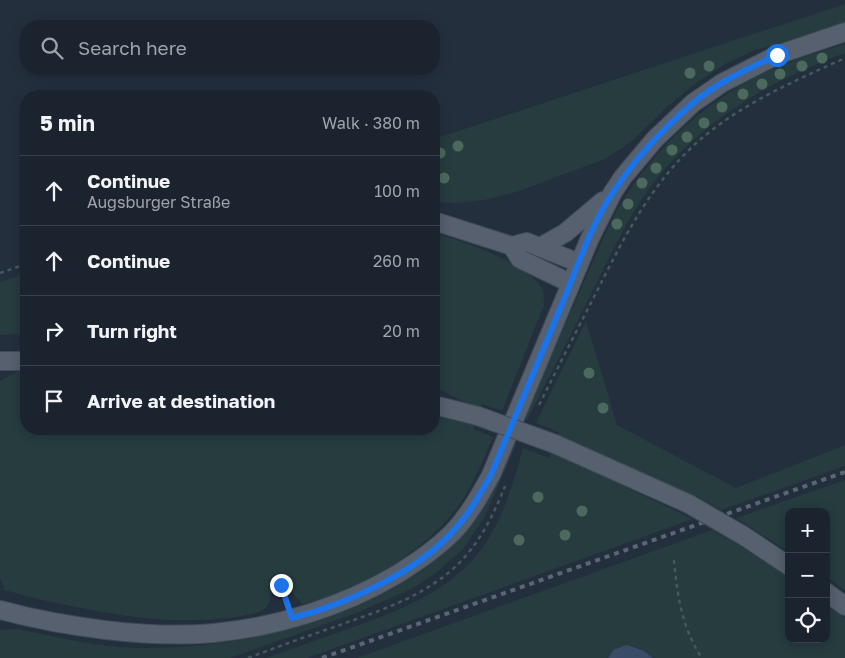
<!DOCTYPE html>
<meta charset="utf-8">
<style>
:root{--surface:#1b232e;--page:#242b36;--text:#f1f3f6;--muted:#a0a4aa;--line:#39404a}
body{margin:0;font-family:"Golos Text",sans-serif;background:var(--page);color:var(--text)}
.controls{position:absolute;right:15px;bottom:15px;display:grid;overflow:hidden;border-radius:10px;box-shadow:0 2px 12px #0003}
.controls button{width:45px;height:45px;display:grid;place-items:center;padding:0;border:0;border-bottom:1px solid var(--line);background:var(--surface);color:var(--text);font:25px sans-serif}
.stop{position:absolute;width:15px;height:15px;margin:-11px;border:4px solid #1a73e8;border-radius:50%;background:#fff}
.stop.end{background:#1a73e8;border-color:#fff;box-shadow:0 1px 5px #0008}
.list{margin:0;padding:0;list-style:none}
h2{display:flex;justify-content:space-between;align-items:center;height:65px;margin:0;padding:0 20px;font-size:21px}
h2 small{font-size:16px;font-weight:400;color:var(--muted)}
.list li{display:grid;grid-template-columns:32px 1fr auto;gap:15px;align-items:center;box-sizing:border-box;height:70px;padding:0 20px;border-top:1px solid var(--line)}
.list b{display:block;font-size:19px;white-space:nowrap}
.list p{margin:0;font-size:16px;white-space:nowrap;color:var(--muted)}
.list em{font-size:16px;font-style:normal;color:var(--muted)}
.icon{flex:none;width:28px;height:28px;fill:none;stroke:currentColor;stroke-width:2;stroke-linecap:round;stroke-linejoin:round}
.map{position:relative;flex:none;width:845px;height:658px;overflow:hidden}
.search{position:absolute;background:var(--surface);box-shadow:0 2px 12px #0003;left:20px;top:20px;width:420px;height:55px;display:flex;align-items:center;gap:12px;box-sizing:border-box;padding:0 18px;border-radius:20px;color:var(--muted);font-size:19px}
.panel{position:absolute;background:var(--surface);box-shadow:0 2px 12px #0003;left:20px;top:90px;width:420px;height:345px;border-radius:20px}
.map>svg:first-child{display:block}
</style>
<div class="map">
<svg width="845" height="658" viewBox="0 0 845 658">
<rect width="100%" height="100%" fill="#242f3e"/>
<g fill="#263c3f">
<polygon points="845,4 845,22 792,40 753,51 727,63 695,84 668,106 632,141 605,159 516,192 484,200 456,203 434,202 434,139"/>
<path d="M845,44V53C773,79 707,118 658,177C633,208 615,246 597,282C574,328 551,374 527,420L523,419L611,221C645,158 698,105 762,74C788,61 818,53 845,44Z"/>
<path d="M434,233C461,240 526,263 541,287C544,292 544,299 544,305L502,411L482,404L481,408L468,404L434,386Z"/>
<polygon points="26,274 26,334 0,335 0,282"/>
<polygon points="586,321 617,425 736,488 845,445 845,466 721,510 694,495 692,498 558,435 559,432 536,423"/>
<path d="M26,367V429H434V415L474,424L473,429L493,437C483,460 474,484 459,505C434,540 389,571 351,589C336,596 319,599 303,604L294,595L284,579L272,584C271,591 271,601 267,606C260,615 245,615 235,617C182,624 138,619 87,609C59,604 32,598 5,590L0,577V381Z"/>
<path d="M513,444L516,445L484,518L463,549L436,573L413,588L359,612L230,658H0V630L18,629C56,637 98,647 137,648C244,650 395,615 466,530C487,505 499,473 513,444Z"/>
<path d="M523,448L549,458L552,452L693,519L307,658H266C292,649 319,639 345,630C396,612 450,593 483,547C503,518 514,482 523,448Z"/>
<polygon points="845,480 845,591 826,576 826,512 789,512 789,552 736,518"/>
<polygon points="712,530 739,545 789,577 789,639 826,639 826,604 845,618 845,658 653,658 644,651 613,650 607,658 357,658"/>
</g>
<polygon fill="#394c67" points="627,645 644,651 653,658 608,658 613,650"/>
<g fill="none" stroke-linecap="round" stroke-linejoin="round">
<defs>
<g id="primary">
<polyline points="434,221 512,246 527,242 579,263"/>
<polyline points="512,246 520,259 570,283"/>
<polyline points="540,247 565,233 603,201"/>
<polyline points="0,361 26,361"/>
<polyline points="434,405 478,416"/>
<polyline points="555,444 689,504"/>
<polyline points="744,536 789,566"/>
<polyline points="826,592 845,606"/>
<path d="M0,610C63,627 149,639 214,633C276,627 342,607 396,575C417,562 436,549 453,532C469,515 480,495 491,475L590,238L613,192L623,177L655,139L693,103L722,83L777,55L845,32"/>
</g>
</defs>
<use href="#primary" stroke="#414a57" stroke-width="20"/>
<g stroke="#44595c" stroke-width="2.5" stroke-dasharray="4 4" stroke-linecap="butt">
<polyline points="0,273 26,264"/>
<path d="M539,405C558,367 577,330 596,293C626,233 657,172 712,130C754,98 797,80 845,58"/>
<path d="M674,560C677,594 682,629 702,658"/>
<polyline points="281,585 288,605"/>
<path d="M248,658C277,647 305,637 334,627C382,610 435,594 469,552C485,532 496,509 505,486"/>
</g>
<use href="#primary" stroke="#56606e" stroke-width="18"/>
<polyline stroke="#5a6575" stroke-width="4" stroke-dasharray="5 5" stroke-linecap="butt" points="322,658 845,472"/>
<defs>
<g id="primary-bridge">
<polyline points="478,416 555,444"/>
<polyline points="689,504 744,536"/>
</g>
</defs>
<use href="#primary-bridge" stroke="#414a57" stroke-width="20" stroke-linecap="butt"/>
<use href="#primary-bridge" stroke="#56606e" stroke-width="18"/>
</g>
<g fill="#4b6a5d">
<circle cx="822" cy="58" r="5.5"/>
<circle cx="709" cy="66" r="5.5"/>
<circle cx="802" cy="66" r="5.5"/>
<circle cx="690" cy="73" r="5.5"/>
<circle cx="780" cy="74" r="5.5"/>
<circle cx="762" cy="84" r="5.5"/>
<circle cx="743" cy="94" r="5.5"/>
<circle cx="722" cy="107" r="5.5"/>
<circle cx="704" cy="123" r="5.5"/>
<circle cx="687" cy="137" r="5.5"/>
<circle cx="458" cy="146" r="5.5"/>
<circle cx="672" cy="150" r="5.5"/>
<circle cx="440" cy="153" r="5.5"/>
<circle cx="656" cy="168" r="5.5"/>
<circle cx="444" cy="178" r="5.5"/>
<circle cx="642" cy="183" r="5.5"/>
<circle cx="628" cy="204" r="5.5"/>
<circle cx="617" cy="224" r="5.5"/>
<circle cx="589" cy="373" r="5.5"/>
<circle cx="603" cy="408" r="5.5"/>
<circle cx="538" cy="497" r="5.5"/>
<circle cx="582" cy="511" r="5.5"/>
<circle cx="565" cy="535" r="5.5"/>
<circle cx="519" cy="540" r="5.5"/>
</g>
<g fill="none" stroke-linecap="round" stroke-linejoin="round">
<path stroke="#1a73e8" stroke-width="6" d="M281,585L292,618C345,605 420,571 455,529C470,513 480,494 491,475C516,416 540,356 565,297C579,262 592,223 614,191C635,159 663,129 692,104C716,83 748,69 777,55"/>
</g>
</svg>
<div class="controls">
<button>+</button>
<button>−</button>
<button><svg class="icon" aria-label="locate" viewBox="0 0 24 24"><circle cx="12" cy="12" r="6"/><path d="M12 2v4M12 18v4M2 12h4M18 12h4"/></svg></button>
</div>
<div class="stop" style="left:777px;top:55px"></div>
<div class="stop end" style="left:281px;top:585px"></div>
<div class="search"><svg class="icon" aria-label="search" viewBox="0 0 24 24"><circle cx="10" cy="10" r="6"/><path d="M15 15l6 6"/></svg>Search here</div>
<section class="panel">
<h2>5 min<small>Walk · 380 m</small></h2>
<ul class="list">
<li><svg class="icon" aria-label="ahead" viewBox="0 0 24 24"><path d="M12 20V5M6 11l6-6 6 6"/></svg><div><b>Continue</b><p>Augsburger Straße</p></div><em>100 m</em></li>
<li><svg class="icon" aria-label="ahead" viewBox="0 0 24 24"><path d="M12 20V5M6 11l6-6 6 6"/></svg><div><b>Continue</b></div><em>260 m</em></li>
<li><svg class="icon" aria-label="right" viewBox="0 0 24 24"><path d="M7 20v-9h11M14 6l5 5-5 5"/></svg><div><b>Turn right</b></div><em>20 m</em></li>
<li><svg class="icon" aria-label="arrive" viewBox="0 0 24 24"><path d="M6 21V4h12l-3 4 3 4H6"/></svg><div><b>Arrive at destination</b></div></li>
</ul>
</section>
</div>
